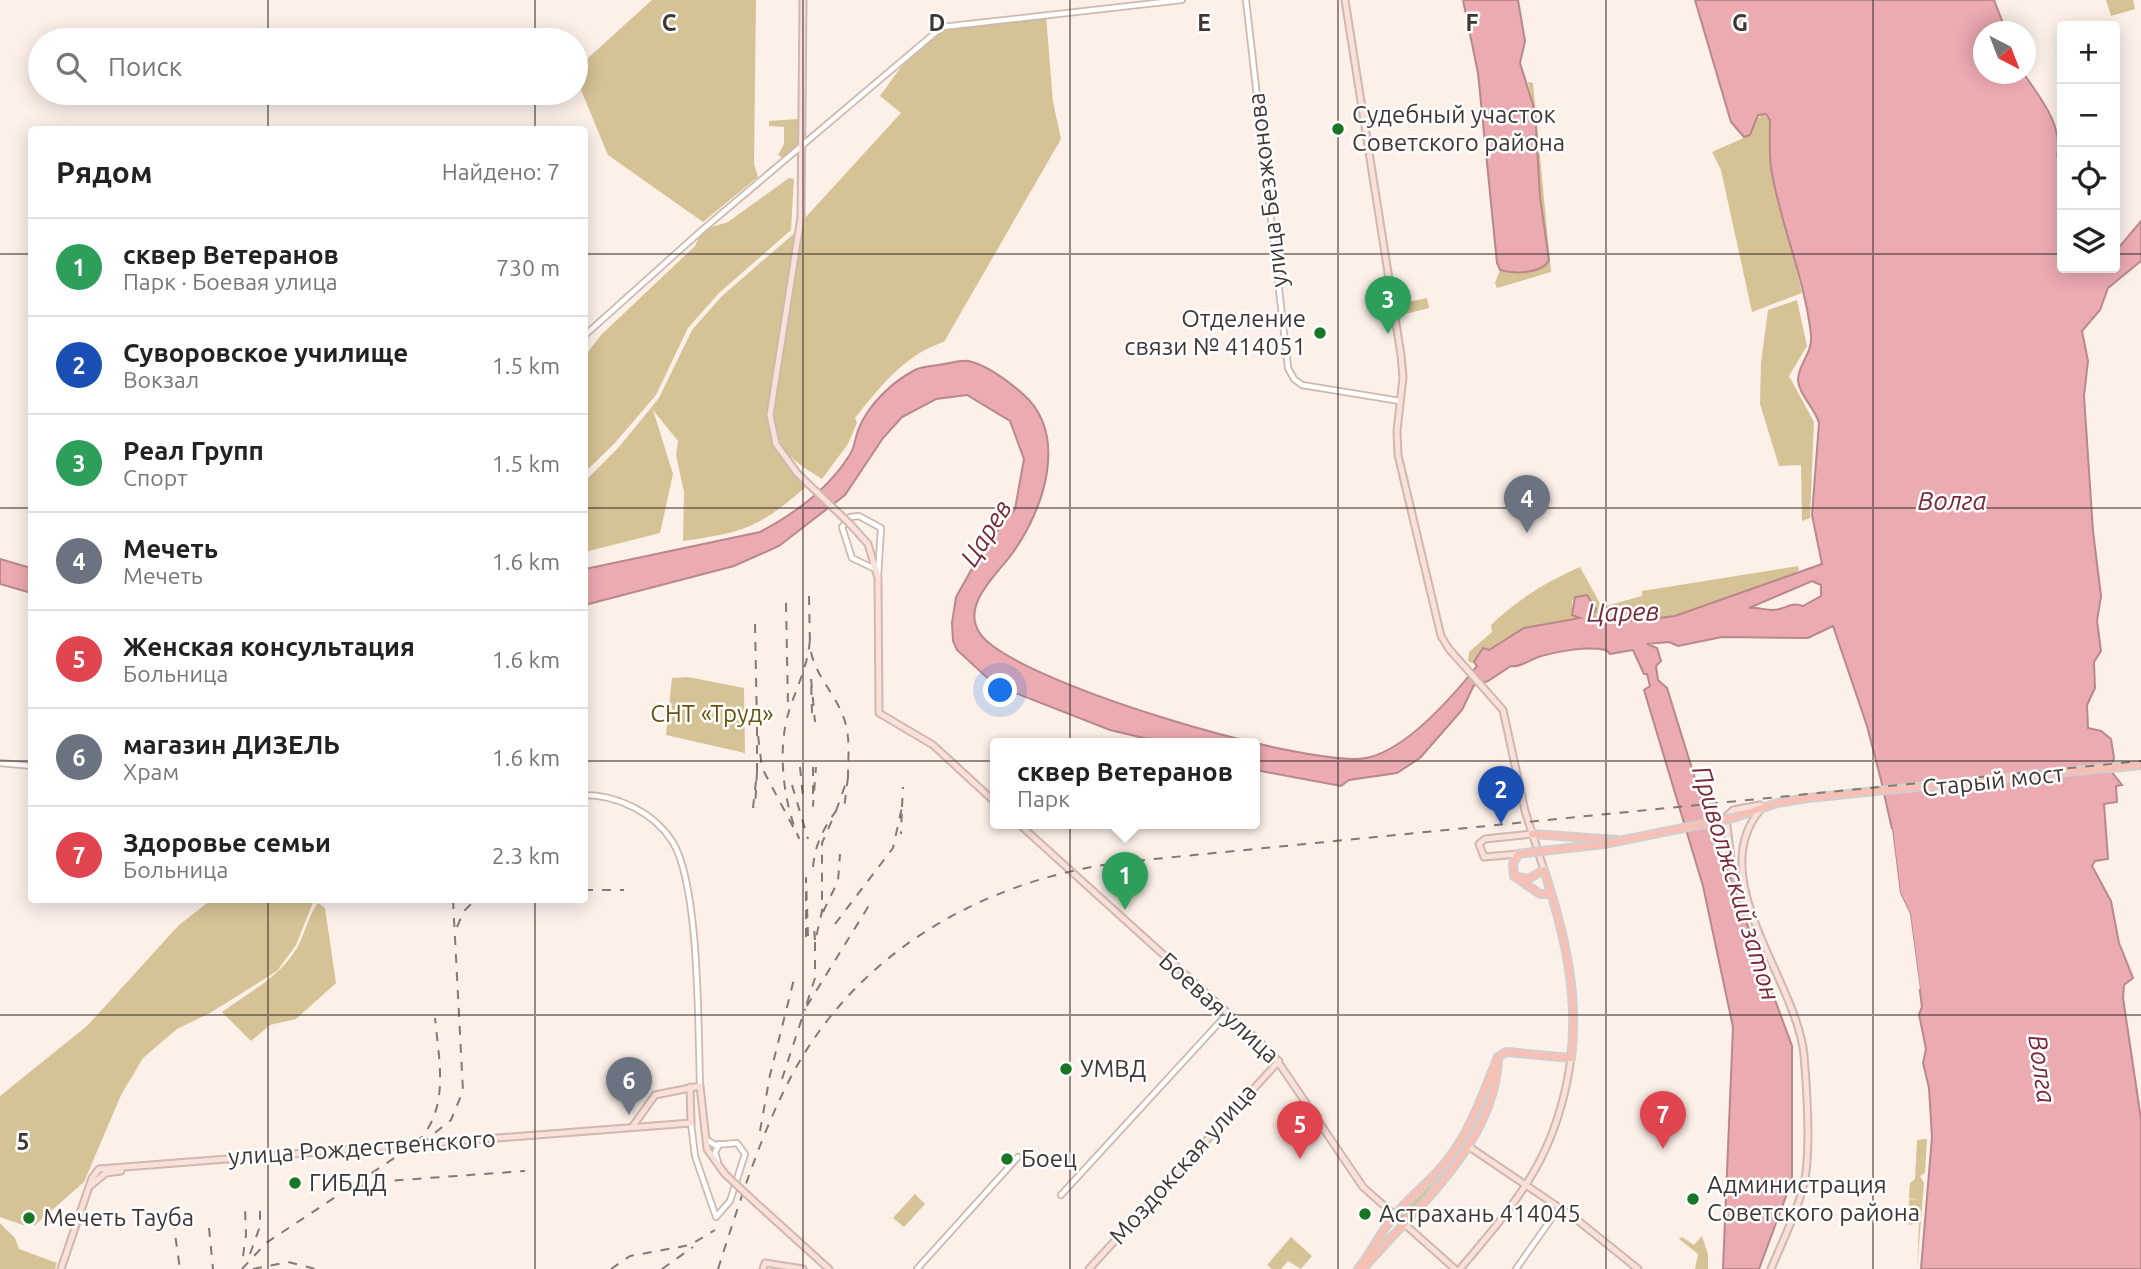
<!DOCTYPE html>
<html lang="ru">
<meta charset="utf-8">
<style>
:root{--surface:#fff;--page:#f2f2f2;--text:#222;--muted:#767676;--line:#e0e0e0;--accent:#111827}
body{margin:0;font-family:Ubuntu,sans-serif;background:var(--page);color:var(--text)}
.controls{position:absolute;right:21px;top:21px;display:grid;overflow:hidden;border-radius:7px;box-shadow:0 4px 18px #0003}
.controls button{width:63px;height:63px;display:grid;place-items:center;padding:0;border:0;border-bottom:2px solid var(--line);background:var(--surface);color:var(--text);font:35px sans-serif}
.compass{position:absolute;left:1973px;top:21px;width:63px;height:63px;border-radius:50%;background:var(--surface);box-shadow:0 4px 18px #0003;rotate:138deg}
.you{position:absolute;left:1001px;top:691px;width:24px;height:24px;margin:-18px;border:5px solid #fff;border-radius:50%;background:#1a73e8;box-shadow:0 0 0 10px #1a73e833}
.badge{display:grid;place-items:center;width:46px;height:46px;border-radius:50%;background:var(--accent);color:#fff;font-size:23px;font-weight:700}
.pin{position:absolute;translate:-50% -58px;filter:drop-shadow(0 2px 4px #0008)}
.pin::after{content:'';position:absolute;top:37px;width:24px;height:21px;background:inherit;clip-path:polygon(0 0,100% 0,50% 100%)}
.popup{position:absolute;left:990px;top:738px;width:270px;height:91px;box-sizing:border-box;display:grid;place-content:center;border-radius:7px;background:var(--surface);filter:drop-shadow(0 2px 5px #0005);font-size:23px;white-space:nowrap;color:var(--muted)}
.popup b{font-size:26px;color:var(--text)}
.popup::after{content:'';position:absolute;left:50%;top:100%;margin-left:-14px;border:14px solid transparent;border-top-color:var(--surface)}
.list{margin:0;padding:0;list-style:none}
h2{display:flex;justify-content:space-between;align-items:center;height:91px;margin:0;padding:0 28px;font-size:30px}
h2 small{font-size:23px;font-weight:400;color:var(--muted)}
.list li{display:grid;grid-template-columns:46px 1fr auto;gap:21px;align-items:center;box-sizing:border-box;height:98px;padding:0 28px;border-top:2px solid var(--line)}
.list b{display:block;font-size:26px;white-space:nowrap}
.list p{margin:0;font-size:23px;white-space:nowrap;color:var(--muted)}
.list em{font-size:23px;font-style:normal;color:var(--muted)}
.icon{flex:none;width:38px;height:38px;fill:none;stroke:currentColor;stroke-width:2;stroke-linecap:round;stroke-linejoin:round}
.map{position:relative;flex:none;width:2141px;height:1269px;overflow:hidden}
.search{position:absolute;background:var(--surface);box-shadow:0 4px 18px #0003;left:28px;top:28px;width:560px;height:77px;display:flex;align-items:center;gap:18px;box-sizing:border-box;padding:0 24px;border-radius:38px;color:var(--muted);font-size:26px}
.panel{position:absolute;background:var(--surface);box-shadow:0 4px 18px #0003;left:28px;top:126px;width:560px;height:777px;border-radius:7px}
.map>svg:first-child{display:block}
</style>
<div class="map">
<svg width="2141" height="1269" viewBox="0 0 2141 1269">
<rect width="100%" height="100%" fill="#fcf0e9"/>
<g fill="#d5c295">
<polygon points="652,0 756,0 754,164 758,177 703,222 608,155 576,78 576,69"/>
<polygon points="2106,0 2133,0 2135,9 2111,16"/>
<path d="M1046,16L1053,102L1061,139L944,342C905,354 880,387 855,418L857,423L848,444L822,479C789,458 778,452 773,411L805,218L901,113L880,96L901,67L943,29Z"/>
<path d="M1528,82L1533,83L1551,272L1497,288L1495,283L1500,270C1514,274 1541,274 1549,261L1540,197L1535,111Z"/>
<polygon points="1763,114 1770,120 1772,168 1802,293 1752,312 1721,170 1712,152 1750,135 1756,119"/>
<polygon points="798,119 798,146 784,159 778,155 784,144 784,127 769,126 769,121"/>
<polygon points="789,178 794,179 791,230 719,293 688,328 656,395 614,444 585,472 585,356 601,335 695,246 699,237 708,228 728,222"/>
<path d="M797,231L766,416C771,447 784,465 807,486C759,527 747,532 683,541L684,492L676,455L678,441L653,410L673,474L660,533L585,552L584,482L618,448L659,398L692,330L722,296Z"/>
<polygon points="1427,298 1429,308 1401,315 1399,304"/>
<polygon points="1797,300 1807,346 1789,376 1814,422 1810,518 1802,521 1801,465 1779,466 1760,404 1761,363 1768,310"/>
<path d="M1798,566L1799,570L1793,574L1675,616L1659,618L1650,614C1631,624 1613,621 1592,617L1595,613L1572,600L1573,616L1582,617L1524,628L1489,650L1483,649L1475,664L1468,661L1469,652L1492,632L1491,625C1517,600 1547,581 1580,567L1602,607L1642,596V591Z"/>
<polygon points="688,677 744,688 745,753 666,735 672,678"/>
<polygon points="211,900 314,900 296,945 277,971 210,1013 177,1029 143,1058 121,1095 84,1182 35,1225 23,1225 0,1217 0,1096 87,1026 179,925"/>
<path d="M318,903L325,908L336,983L296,1019L270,1025L251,1041L222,1012C249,992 279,978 297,948C305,934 308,916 318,903Z"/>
<polygon points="1927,1139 1925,1173 1920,1176 1924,1183 1917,1269 1919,1223 1909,1225 1909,1199 1919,1200 1909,1198 1910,1183 1915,1179 1917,1140"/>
<polygon points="1460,1146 1464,1147 1406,1218 1401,1219 1401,1213"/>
<polygon points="915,1194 925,1204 904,1227 893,1218"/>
<polygon points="0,1223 15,1238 19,1249 57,1263 55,1269 0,1269"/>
<polygon points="1702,1236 1708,1254 1708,1269 1695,1269 1698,1254 1679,1239 1682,1237 1694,1245"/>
<polygon points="1291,1237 1312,1256 1301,1269 1288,1261 1281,1269 1272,1269 1267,1265"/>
</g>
<g fill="#ecaab1" stroke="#b8888b" stroke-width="2" fill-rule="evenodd">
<path d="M1463,0H1518L1525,41L1520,63L1535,111L1540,197L1549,260C1542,274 1514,274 1500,270L1497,263L1478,73Z"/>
<path d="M1695,0H1994L2006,31L1983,32V74H2024C2040,98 2063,124 2057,156L2062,157V268H2115V252L2141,221V261L2108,288L2100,310L2082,331L2088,361L2084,396L2093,531L2101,596L2097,621L2101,651L2094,662L2095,688L2087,705L2088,728L2101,731L2111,739L2114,758L2111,771L2122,785L2116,786L2117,802L2104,804L2108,859L2095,861L2092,866L2111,901L2119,943L2133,978L2124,985L2123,998L2141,1119V1269H1921L1932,1137L1929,1088L1923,1063L1926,1049L1919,1014L1922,1007L1910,914L1900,893L1892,829L1881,780L1867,726L1833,626L1808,638L1722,637L1678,646L1669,642L1647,644L1657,648L1661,661L1656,666L1658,680L1667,688L1702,801L1792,1046V1180L1759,1269H1723L1733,1027L1703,886L1644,690L1650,686L1647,674H1644L1633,650L1610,654L1606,650C1584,646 1562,651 1541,656C1531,659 1520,668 1511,666L1488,681L1474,685L1462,710L1420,758L1397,773L1349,780L1341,786L1255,770L1254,744H1169L1110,730L995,685L957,650L953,641L952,623L956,597L983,549L1015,509L1024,459L1010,421L967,395L936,399L902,417L883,438L845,495L779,546L734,566L585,605V569L760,532C794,514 828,489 849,456C855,448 855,437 859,428C869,404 892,382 915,370C923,366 935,366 944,364C951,363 961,360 968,361C988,365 1008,381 1023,394C1069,435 1044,508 1014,551C1000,572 961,603 979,632C1008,681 1310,769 1366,758C1407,750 1453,696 1477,666L1474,662L1483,648L1489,650L1524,628L1580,618L1572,615L1575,597L1587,595L1596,609L1592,617L1596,618L1637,621L1650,614L1659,618L1675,616L1822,564L1812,515L1819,423C1815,408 1799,395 1798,380C1798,364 1813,353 1811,335C1805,278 1780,224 1771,168C1769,152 1770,136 1770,120L1766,114L1758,115L1750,135L1744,137L1731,122ZM1812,581L1821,585V596L1803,606C1790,601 1785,610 1773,610C1764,610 1758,607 1749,608Z"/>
<polygon points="0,559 31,568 31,593 0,584"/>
</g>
<polygon fill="#fcf0e9" points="1888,829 1892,829 1900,893 1910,914 1920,989 1917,989 1906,911 1896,894"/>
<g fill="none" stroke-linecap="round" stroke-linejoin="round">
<defs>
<g id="tertiary">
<polyline points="1246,0 1288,368 1294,379 1302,385 1400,401"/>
<polyline points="584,336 701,231 942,27 1182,0"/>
<polyline points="875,569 852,558 842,527 850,517 859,516 881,528 878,577"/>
<polyline points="0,763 32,766"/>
<path d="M584,795C618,795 654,813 672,841C700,884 698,1031 700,1086"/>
<polyline points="691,1123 695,1156 716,1217 730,1201 745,1154 737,1143 715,1145 707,1140"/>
<polyline points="718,1162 715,1153 719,1144"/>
<polyline points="1061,1195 1228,1013"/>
<polyline points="917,1269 1018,1157"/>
<polyline points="1516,1269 1559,1208"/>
</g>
<g id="secondary">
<polyline points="1345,0 1401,355 1403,377 1397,431 1398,455 1441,636 1449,649 1503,710 1525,811 1544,870"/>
<polyline points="797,473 776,444 770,415 801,217 803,0"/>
<polyline points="850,524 868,544 878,578 879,713 933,745 996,803"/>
<path d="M1760,805L1761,809C1702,877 1797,981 1804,1055C1807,1090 1811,1151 1804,1184C1797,1213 1782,1242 1771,1269"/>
<polyline points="1019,824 1272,1053 1363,1187 1455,1269"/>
<polyline points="1518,854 1484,857 1479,844 1485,839 1532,834"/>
<polyline points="1751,915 1732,868 1726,817 1733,810 1760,805"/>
<polyline points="633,1126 655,1095 700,1086 707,1149 725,1174"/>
<polyline points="1468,1146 1576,1219 1638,1269"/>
<polyline points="90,1186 106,1173 121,1171"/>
<polyline points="756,1203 829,1269"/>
<polyline points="61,1269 92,1178 99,1169 691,1123 690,1087"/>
<polyline points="763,1269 765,1263 803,1269"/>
<polyline points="1089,1269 1279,1061"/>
<path d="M1460,1269C1520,1198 1558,1154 1571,1058"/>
</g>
<g id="primary">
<polyline points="2112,768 2141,765"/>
<polyline points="1733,818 1777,803 1807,798 2116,767"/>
<polyline points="1532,834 1618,840"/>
<polyline points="1525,853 1518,854 1513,864 1514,876 1540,894 1551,894"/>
<path d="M1498,1057L1506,1052L1571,1058C1579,993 1564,932 1544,870L1528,879L1514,876"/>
<path d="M1358,1269C1372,1252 1380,1233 1394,1216C1411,1195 1433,1180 1449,1158C1473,1126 1483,1092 1498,1057"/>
<path d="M1363,1269C1415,1208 1492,1147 1498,1062"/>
</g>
</defs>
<use href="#tertiary" stroke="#cdb9ae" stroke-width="8"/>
<use href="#secondary" stroke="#cdb9ae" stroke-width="9"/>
<use href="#primary" stroke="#d1cfce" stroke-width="10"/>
<use href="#tertiary" stroke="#fff" stroke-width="4.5"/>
<use href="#secondary" stroke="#fbe0da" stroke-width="5"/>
<use href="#primary" stroke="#f8c0b5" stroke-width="6"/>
<g stroke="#837a75" stroke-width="2" stroke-dasharray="9 9" stroke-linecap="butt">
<polyline points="809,596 810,646"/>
<polyline points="786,603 788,706"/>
<polyline points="755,624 757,727"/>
<path d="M811,652C816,676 835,694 843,716C851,735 848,757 848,777"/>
<polyline points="812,713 811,678 815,722"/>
<polyline points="800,767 803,797"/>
<polyline points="813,767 813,806 816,767"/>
<path d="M757,772V727L762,768L799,838C783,802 777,749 789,711C797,686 808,666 810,639"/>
<polyline points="792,785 808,839"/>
<polyline points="902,807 903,787"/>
<polyline points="753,808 757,772 755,808"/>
<polyline points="836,811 848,777 844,809"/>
<path d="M813,867C815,845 823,829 836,811L822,843V911L815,942L814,925"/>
<polyline points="584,890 624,890"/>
<polyline points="823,912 838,881 840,854"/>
<polyline points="835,924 893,848 902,807 901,834"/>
<polyline points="457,927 464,911 475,900"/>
<polyline points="806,937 806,878 808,936"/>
<polyline points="815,942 815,978 805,1009 873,899"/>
<polyline points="782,1079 805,1009"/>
<polyline points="760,1131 770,1075 794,979"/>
<polyline points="421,1144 451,1120 463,1091 453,900"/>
<polyline points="359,1186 387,1181 525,1171"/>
<polyline points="173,1220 180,1269"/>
<polyline points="209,1228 213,1269"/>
<polyline points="250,1254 260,1226 260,1202"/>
<polyline points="243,1256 246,1235 245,1207"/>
<path d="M242,1269L266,1243L414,1145C451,1112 439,1062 435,1018"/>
<polyline points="253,1269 288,1262 316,1269"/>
<polyline points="611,1269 630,1256 690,1245 715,1230"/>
<polyline points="662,1269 693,1247"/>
<path d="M718,1269C739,1204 760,1135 792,1075C859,949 987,879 1124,862L2141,761"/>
</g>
<defs>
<g id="secondary-bridge">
<polyline points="797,473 850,524"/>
<polyline points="725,1174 756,1203"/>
</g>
<polyline id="primary-bridge" points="1525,853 1604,844 1733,818"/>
</defs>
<use href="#secondary-bridge" stroke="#cdb9ae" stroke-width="9" stroke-linecap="butt"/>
<use href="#primary-bridge" stroke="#d1cfce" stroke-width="10" stroke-linecap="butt"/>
<use href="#secondary-bridge" stroke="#fbe0da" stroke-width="5"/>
<use href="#primary-bridge" stroke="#f8c0b5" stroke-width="6"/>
</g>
<path fill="none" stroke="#3f3733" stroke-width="2" stroke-opacity="0.55" d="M268,0V40M535,0V40M803,0V1269M1070,0V1269M1338,0V1269M1606,0V1269M1873,0V1269M268,93V130M535,93V130M0,254H32M584,254H2062M2115,254H2141M0,508H32M584,508H2141M0,761H32M584,761H2141M268,900V1269M535,900V1269M0,1015H2141"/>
<g fill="#197626" stroke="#fff" stroke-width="2.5">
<circle cx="1338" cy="129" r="7"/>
<circle cx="1320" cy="333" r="7"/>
<circle cx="1066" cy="1069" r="7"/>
<circle cx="1007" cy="1159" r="7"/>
<circle cx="295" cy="1183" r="7"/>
<circle cx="1693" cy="1199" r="7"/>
<circle cx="1365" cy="1214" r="7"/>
<circle cx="29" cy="1218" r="7"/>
</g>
<g text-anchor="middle" stroke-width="5" stroke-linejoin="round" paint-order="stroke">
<g font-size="24" fill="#3f3733" stroke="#fff" text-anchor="start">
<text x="1352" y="123">Судебный участок<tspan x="1352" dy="28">Советского района</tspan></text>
<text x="1306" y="327" text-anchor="end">Отделение<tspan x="1306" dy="28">связи № 414051</tspan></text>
<text x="1080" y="1077">УМВД</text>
<text x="1021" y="1167">Боец</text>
<text x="309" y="1191">ГИБДД</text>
<text x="1707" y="1193">Администрация<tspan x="1707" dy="28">Советского района</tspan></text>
<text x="1379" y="1222">Астрахань 414045</text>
<text x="43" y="1226">Мечеть Тауба</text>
</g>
<g font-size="24" fill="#3f3733" stroke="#fff">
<text transform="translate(1268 190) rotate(-97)" y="8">улица Безжонова</text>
<text transform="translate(1993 781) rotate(-6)" y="8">Старый мост</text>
<text transform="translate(1219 1008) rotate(42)" y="8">Боевая улица</text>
<text transform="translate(362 1148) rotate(-4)" y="8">улица Рождественского</text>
<text transform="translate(1183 1164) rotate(-48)" y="8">Моздокская улица</text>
</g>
<g font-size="24" fill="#6b530e" stroke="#fff">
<text x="712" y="722">СНТ «Труд»</text>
</g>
<g font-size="26" font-style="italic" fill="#772938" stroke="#fff">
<text x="1952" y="510">Волга</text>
<text transform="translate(986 533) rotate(-58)" y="9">Царев</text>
<text transform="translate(1623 612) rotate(-1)" y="9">Царев</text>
<text transform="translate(1736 883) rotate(73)" y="9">Приволжский затон</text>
<text transform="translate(2042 1069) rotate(82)" y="9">Волга</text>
</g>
</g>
<g font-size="23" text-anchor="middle" font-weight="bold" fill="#3f3733" stroke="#fff" stroke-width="5" stroke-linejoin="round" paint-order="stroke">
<text x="669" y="31">C</text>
<text x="937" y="31">D</text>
<text x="1204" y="31">E</text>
<text x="1472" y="31">F</text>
<text x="1740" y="31">G</text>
<text x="23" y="1150">5</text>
</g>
</svg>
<div class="controls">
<button>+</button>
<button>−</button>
<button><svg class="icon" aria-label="locate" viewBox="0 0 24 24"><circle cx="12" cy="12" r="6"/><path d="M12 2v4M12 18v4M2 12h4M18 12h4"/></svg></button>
<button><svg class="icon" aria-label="layers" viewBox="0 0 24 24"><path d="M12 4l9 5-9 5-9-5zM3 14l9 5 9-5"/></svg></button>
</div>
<svg class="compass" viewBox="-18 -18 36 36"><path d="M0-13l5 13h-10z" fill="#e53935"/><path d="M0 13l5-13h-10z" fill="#767676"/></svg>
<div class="you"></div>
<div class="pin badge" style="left:1125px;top:910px;background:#2e9e5b">1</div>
<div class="popup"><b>сквер Ветеранов</b>Парк</div>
<div class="pin badge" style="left:1501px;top:824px;background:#1a4fb4">2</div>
<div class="pin badge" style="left:1388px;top:334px;background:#2e9e5b">3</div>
<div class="pin badge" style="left:1527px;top:533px;background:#6b7280">4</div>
<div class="pin badge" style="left:1300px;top:1159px;background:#e0444e">5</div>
<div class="pin badge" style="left:629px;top:1115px;background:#6b7280">6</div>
<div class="pin badge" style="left:1663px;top:1149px;background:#e0444e">7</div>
<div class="search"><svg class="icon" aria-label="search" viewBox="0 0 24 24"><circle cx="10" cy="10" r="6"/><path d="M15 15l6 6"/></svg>Поиск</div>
<section class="panel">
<h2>Рядом<small>Найдено: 7</small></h2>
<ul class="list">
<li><span class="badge" style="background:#2e9e5b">1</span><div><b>сквер Ветеранов</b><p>Парк · Боевая улица</p></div><em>730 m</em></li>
<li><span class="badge" style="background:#1a4fb4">2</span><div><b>Суворовское училище</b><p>Вокзал</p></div><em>1.5 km</em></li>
<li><span class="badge" style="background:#2e9e5b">3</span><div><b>Реал Групп</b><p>Спорт</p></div><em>1.5 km</em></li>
<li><span class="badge" style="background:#6b7280">4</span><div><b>Мечеть</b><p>Мечеть</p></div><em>1.6 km</em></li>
<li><span class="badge" style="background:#e0444e">5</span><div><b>Женская консультация</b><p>Больница</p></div><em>1.6 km</em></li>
<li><span class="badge" style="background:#6b7280">6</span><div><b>магазин ДИЗЕЛЬ</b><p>Храм</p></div><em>1.6 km</em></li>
<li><span class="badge" style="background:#e0444e">7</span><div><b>Здоровье семьи</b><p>Больница</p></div><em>2.3 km</em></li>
</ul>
</section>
</div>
